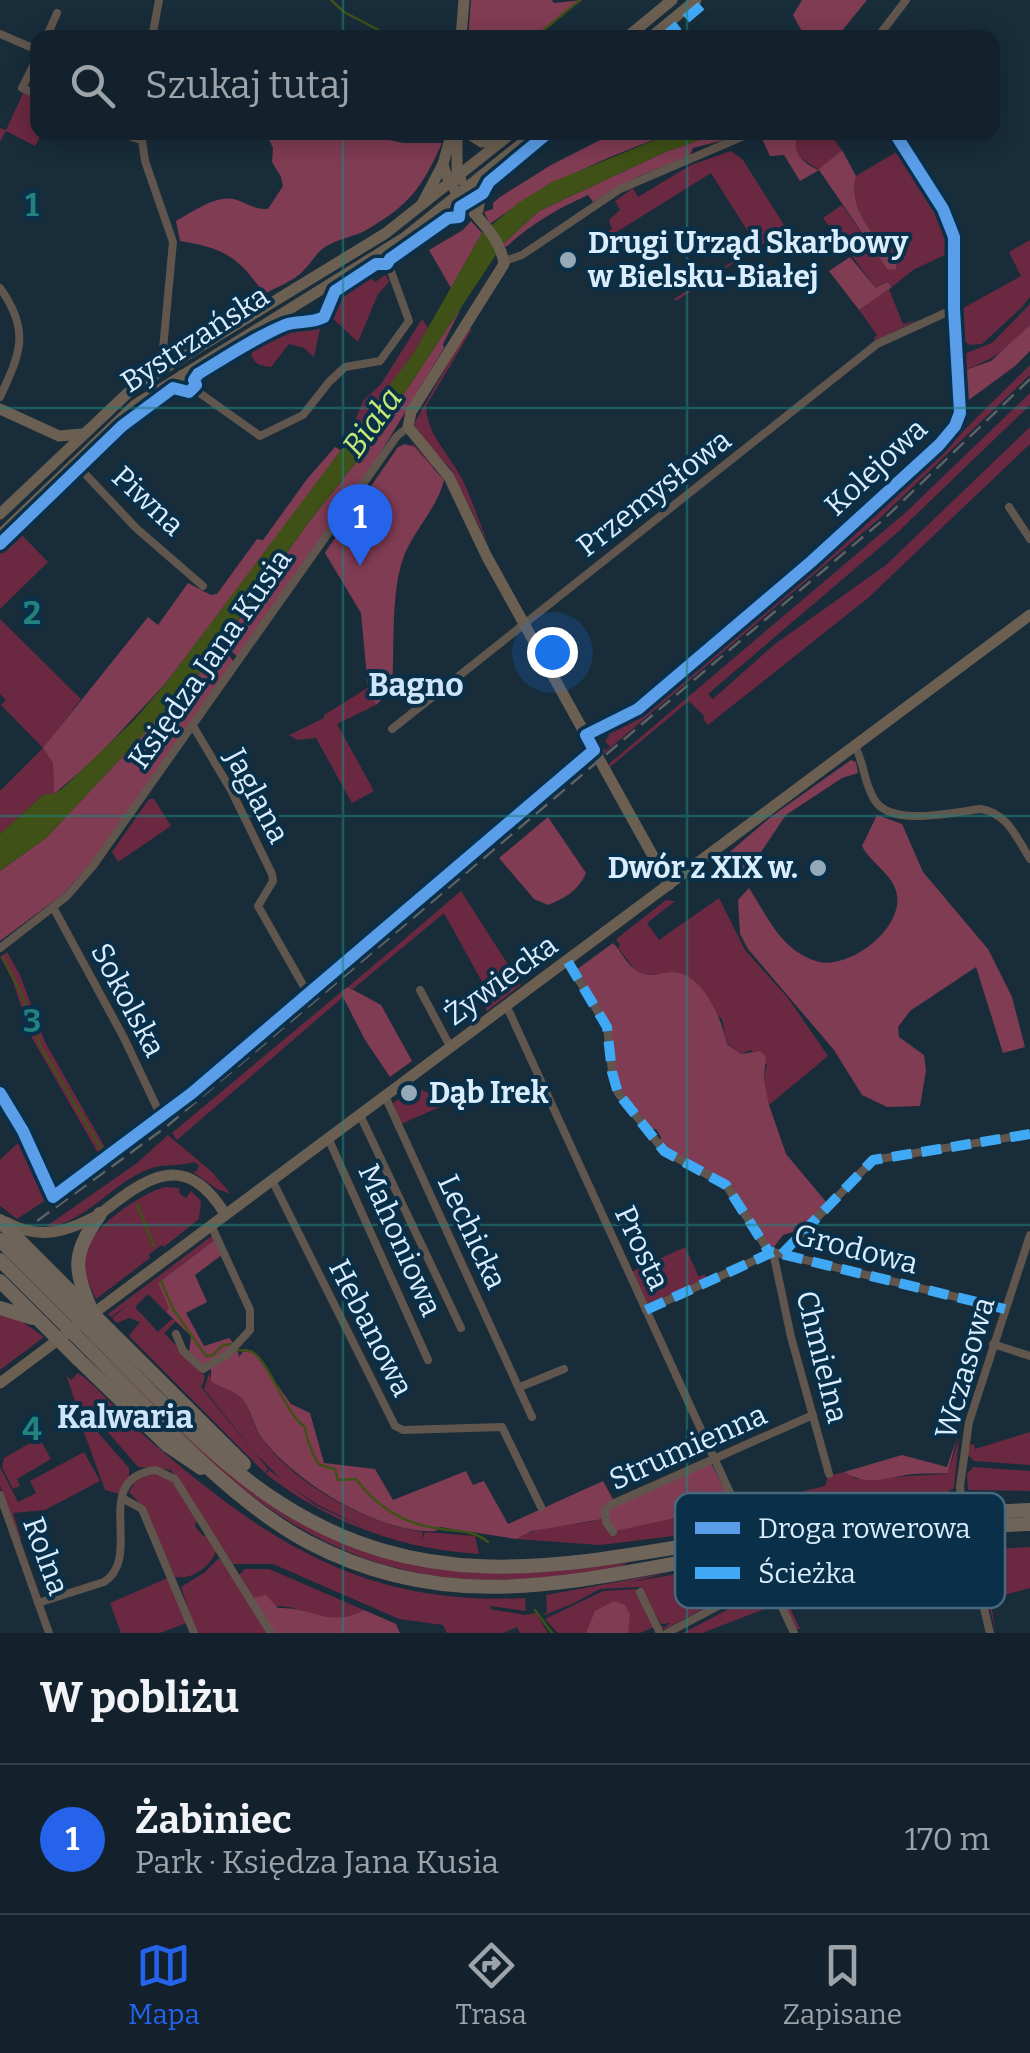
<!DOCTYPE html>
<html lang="pl">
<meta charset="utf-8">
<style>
:root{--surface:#12212c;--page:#1f2e38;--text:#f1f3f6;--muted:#9ca3a9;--line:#313e48;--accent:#2563eb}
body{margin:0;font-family:Bitter,serif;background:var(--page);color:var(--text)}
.you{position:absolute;left:552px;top:652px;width:35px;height:35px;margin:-25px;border:8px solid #fff;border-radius:50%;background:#1a73e8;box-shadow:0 0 0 15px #1a73e833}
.badge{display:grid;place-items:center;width:65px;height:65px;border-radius:50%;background:var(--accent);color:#fff;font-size:32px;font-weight:700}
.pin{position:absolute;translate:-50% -82px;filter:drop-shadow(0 2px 5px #0008)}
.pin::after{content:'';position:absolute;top:52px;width:35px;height:30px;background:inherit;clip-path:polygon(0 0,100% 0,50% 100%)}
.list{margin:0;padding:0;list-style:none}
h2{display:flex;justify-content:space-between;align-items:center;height:130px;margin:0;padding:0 40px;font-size:42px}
h2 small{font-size:32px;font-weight:400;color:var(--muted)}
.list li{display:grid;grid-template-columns:65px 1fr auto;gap:30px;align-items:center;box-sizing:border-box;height:150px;padding:0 40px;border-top:2px solid var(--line)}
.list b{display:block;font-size:38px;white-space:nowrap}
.list p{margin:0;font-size:32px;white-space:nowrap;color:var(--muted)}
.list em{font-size:32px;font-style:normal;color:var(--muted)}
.icon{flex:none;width:55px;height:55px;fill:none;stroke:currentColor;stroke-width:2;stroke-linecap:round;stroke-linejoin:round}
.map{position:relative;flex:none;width:1030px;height:1633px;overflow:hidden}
.search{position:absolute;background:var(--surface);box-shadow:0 5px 25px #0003;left:30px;right:30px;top:30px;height:110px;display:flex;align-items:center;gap:25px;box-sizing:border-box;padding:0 35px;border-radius:20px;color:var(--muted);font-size:38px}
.sheet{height:280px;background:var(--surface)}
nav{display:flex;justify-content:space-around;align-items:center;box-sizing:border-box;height:140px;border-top:2px solid var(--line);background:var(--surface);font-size:28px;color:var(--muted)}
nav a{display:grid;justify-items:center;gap:5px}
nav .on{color:var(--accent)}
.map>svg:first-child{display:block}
</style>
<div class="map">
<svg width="1030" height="1633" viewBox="0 0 1030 1633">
<rect width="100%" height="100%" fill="#182c3a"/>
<g fill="#6a2941">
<polygon points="24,91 37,97 38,132 42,133 35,146 6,131 0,142 0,128 6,130"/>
<polygon points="807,133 829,133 842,150 819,170 798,156 795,145 797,136"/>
<path d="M903,148C925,184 948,215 953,257L949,262V253L913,270L892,287L887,282L876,288L823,218L842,205L887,269L896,264C877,237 847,211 856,176Z"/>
<polygon points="731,151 743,160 784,225 784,232 772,238 769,243 767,241 676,301 674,299 757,246 711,173 591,248 589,244 612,229 609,220 620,210 615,201 633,188 638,197 691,165"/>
<polygon points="1030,240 1030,297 1022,307 982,344 970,345 958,338 956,312 1021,276 1009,252"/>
<polygon points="366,274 375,282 386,275 389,282 378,294 358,342 326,312 335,294"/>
<polygon points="889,289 903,324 918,320 877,340 873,339 877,335 859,310"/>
<path d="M1030,304V325C1005,350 994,360 960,372L959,356L992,343Z"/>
<path d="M322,319L314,357L304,348L289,344L271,367C260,366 254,364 251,353C279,317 290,333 322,319Z"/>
<polygon points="422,319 428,328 413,354 360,428 355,421 363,401 381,384"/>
<path d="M468,328L472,329L426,406C427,430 441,445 453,464C469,487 478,520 489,546L451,469L420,436L414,424Z"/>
<polygon points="1030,365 1030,375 879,519 603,754 595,736 605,750 610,747 605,741 609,736 606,729 634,715 870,512 949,438 956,438"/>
<polygon points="1030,393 1030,405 898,532 708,694 713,699 775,644 886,565 1030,427 1030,444 868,598 708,725 703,719 705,717 689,701 610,767 609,764 905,513"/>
<polygon points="406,445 414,445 433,466 409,506 368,688 376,705 337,724 374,791 352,803 316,738 297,740 289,735 324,718 324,715 369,687 370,671 362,613 325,552 397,451"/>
<polygon points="17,530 48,562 0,609 0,547"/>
<polygon points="0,619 81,699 44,748 53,763 54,794 44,794 0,834 0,791 43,748 1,705 6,700 0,694"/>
<polygon points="591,758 593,763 167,1123 165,1114 251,1047 340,967 586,759"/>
<polygon points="149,799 154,799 171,826 118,862 112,852"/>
<polygon points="461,891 521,985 487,1011 484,1005 492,1000 444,913 353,989 348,987"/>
<polygon points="719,898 745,950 788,998 828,1056 769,1105 764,1078 767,1065 751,1050 741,1054 727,1043 722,1019 659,974 646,975 636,971 618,948 620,945 616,939 666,900 675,901 647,923 659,940"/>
<polygon points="7,952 20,975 45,1042 108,1153 101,1158 32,1038 12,979 0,957"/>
<polygon points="341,992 343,997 177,1140 172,1133"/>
<polygon points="415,1087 431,1094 442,1106 399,1125 393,1103"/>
<path d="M168,1135L212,1172L231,1194L217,1189L193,1172L197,1171L199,1165L194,1162C181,1167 164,1163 149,1169C110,1184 87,1223 44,1228L137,1163Z"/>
<polygon points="24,1137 49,1198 17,1219 0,1206 0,1160"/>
<path d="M165,1187L179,1188L180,1194L186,1198L191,1191L201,1201L199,1219L164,1247L162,1245L149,1254L150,1258L96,1299C89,1284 81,1269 85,1252C92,1227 141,1193 165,1187Z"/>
<polygon points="213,1235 216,1239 158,1283 170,1309 166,1312 148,1294 135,1307 158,1332 172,1319 176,1321 164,1333 205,1376 202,1387 196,1381 268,1469 265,1473 129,1336 140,1322 129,1318 117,1323 112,1318 128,1305 111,1317 108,1314"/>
<polygon points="685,1247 699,1277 705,1274 706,1280 647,1304 631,1272"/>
<polygon points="0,1315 20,1320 44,1337 0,1370"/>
<path d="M98,1349L172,1419L348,1545L419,1566L481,1572L628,1563C598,1577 556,1577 523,1579C328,1591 222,1481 98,1349Z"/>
<path d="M78,1373C100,1388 118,1413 139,1431C257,1534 357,1607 525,1598L526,1611L490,1606V1609L525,1615L536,1613L548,1633H520L517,1627L504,1633H447L443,1625L399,1619L273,1564H230L171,1470L138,1467L87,1408L77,1407L66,1375L71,1380Z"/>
<path d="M209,1373C214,1390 226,1386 238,1395C250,1405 252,1424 260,1436C292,1483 368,1525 423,1532L422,1540L425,1532L475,1536L479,1554C400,1549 329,1523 266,1474L269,1470L317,1506L368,1529L318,1505L283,1481L255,1453L204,1389Z"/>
<polygon points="73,1414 86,1419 129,1468 129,1477 120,1494 105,1490 80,1421"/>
<polygon points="1030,1432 1030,1465 974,1461 968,1455 970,1445 974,1444 975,1449"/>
<polygon points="39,1438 51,1459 17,1479 20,1486 13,1489 2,1467 4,1458"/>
<path d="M959,1438L954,1488L945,1494L836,1501L838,1513C759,1523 674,1537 599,1545L516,1539C547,1522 572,1527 603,1519L615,1531L652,1521L722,1512L727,1517L740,1514L738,1507L825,1486L828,1476L844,1472L856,1479L945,1474L948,1473Z"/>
<polygon points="84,1452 100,1481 45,1510 13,1513 21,1539 18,1539 0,1486 0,1467 18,1502 36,1493 30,1481"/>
<polygon points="973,1467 1030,1471 1030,1491 968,1490 967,1474"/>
<path d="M157,1473L171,1480L197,1519L195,1526L202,1535L208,1537L216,1551C211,1566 193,1580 175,1577L145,1509L129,1492L136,1480Z"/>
<polygon points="1030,1547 1030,1588 990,1599 996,1633 977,1557 994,1549"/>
<polygon points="952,1552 964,1559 914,1563 914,1570 861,1582 858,1566 765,1576 665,1629 658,1625 665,1627 670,1623 661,1624 640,1587 600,1589 572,1604 542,1616 547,1612 546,1595 671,1572 631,1582 723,1566 726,1580 766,1571"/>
<polygon points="218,1559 222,1559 269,1633 196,1633 181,1587 204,1573"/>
<path d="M245,1569H269L364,1610C337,1625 324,1616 296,1609C282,1604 263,1609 251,1597C246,1592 242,1582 238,1576Z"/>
<polygon points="845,1572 852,1574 858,1583 848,1580 793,1597 791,1610 800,1629 795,1629 776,1586 778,1580"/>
<polygon points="170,1577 189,1622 160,1633 121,1633 110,1603"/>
<polygon points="637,1589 654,1627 640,1633 628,1633 627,1626 589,1629 586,1633 558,1633 545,1619 603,1591"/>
<polygon points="761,1592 770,1594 775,1605 702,1633 683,1633"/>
</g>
<g fill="#803c53">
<polygon points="471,0 552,0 554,3 582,0 536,37 468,38"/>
<polygon points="802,0 867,0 837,37 805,37 793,15"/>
<path d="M769,132L807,133L797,136C792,155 803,162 818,170L842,150L856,176C847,211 877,237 896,264V270L887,269L819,170L800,181L784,155L770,156L762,139Z"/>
<path d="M266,133H358L403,143H442C422,188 409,205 368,229C355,237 339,238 325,247C316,253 312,262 304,270C294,281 277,287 264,294C239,257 224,248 180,241L176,221C193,212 217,193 237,200C249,204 255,210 268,209L283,186L281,177L272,162L273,148Z"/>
<path d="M614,133H672C605,158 548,181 490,224L484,212L493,209V203L500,197L551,165Z"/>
<path d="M718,133H729L728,139L693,148L690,155L637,177L593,202L588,195C557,209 531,224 506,247L503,244L539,211L663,153Z"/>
<polygon points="471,221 482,233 451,288 429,250 463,230"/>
<polygon points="850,257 876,288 887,282 892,287 859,310 829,271"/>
<polygon points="462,306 443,344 444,348 375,462 238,657 222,643 309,522 372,442"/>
<polygon points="1030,325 1030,351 1015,366 962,405 960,372 991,361"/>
<path d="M405,444L415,448L444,480C438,507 414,530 404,556C390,592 395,650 392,690L376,705L368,688L361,613L325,553L398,447Z"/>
<polygon points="335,447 342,451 165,684 95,759 54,794 53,763 43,748 148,617 158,625 188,583 211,595 217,594 257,539 263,540 307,479"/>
<polygon points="221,645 234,662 90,864 63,894 0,941 0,871 47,837 196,678"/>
<polygon points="851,760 856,762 858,773 842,778 786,815 761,852 749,882 743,882 725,856 772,816"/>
<path d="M877,815L902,824L923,872L988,949L1012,997L1025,1047L1003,1053L976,967L910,1011L898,1027L899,1037L924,1055L926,1071L920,1106L887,1107L862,1095L834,1050L748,949L740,934L738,900L749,888C768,917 780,949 816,961C849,972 910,925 895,888C889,872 870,862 862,846Z"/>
<path d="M548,817L586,873C579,890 564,899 548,905L534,899L499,858Z"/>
<path d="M613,943C622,952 627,966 639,972C650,978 660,973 671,972C702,971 722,1019 727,1044L741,1054L760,1051L766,1057L764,1078L769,1105L786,1154L827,1203L805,1228L783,1235L774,1247L766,1245L731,1189L659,1144L661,1137L656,1129H647L619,1092L615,1081L609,1027L576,970Z"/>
<polygon points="348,987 381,1005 412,1061 390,1077 365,1040 343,997 341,992"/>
<polygon points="216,1239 223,1254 195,1275 207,1302 186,1313 204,1346 229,1338 235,1345 204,1367 189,1353 191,1336 166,1312 169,1308 158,1283"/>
<path d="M237,1347L239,1357L245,1349L253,1351L291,1404L310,1413L324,1463L375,1469L393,1500L466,1471L473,1485L484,1481L508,1524L603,1481L614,1501L603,1519L532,1531L516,1539L440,1527L436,1531C381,1535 294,1482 261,1437C253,1425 250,1405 239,1396C231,1389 219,1388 211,1381V1368Z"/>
<path d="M957,1437L948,1473C937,1474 926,1473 915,1474C887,1476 870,1488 844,1472L902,1455L947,1467Z"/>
<polygon points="711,1463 737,1514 689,1515 615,1531 607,1519 610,1507"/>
<path d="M266,1595L278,1608C312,1606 329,1629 364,1610L396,1624L400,1633H274L252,1598Z"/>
<polygon points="614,1601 625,1605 630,1615 628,1633 586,1633 595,1611"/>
</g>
<polygon fill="#3f5116" points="672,133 717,133 663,153 539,211 503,244 372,442 309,522 196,678 47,837 0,871 0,834 44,794 54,794 64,787 135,719 165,684 413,354 482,233 518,203 552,182"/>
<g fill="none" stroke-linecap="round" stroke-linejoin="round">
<g stroke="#3f5116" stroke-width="2.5">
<polyline points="331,0 344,12 394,38"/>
<polyline points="534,38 580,0"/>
<polyline points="3,957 24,1000 41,1047 103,1152"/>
<polyline points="137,1204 154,1246"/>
<polyline points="161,1281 173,1309 206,1356 213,1355 223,1345 232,1344"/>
<path d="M237,1350C242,1351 247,1350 252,1352C270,1362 285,1414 305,1427C305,1434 314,1459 319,1464C321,1466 332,1468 335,1469L338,1480L356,1479C376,1506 403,1523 435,1528C454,1532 473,1529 488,1542"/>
<polyline points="535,1610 552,1633"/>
</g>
<g stroke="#60564d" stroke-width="8">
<polyline points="0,34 35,49"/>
<polyline points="46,38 57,13"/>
<polyline points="152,38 159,0"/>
<polyline points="877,38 906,0"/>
<polyline points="38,56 22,88 38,95"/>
<polyline points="117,132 141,140"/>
<polyline points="141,132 145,161 173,242 163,349 167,366"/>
<polyline points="504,261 522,255 620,189 753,132"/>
<path d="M0,288C31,331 20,354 0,397"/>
<polyline points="181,374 187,384 260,436 303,415 329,382 345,367 380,361 409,321 384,252"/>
<polyline points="74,462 136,528 203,586"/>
<polyline points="1009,507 1030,539"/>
<polyline points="193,726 231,790 272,874 273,881 258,906 307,992"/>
<polyline points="392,729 877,344 954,309"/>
<polyline points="586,735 638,709 812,561 904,478 955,426 960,404 954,309 954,237 943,209 894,132"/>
<path d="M855,746C864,763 864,783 874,799C890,828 953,812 981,809C1007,813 1017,838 1030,859"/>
<polyline points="53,907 124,1038 160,1114"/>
<polyline points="0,948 67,896 93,866 397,436 408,427"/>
<polyline points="568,962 607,1027 612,1072 618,1093 664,1151 726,1185 769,1252"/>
<polyline points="420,990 451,1048"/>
<polyline points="507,1007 737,1508"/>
<polyline points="0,1093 23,1131 53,1197"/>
<polyline points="385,1096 532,1417"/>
<polyline points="360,1115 461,1328"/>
<polyline points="329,1140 428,1360"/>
<polyline points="273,1182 395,1426 403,1430 502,1427 541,1507"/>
<polyline points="773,1252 791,1337 829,1474"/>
<polyline points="782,1254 873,1160 1030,1134"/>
<polyline points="646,1310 773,1252 1005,1309"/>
<polyline points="176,1334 183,1351 203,1369 228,1354 250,1330 250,1310 211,1225"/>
<polyline points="993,1344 1030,1356"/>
<polyline points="520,1387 564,1369"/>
<polyline points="960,1486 969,1422 1030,1235"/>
<polyline points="0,1495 49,1633"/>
<polyline points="122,1498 142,1509 194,1633"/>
<polyline points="613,1532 606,1522 605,1510 610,1505 813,1415"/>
<polyline points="972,1560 990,1633"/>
<polyline points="640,1592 660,1633"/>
<path d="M38,1603L104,1582C145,1556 89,1478 156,1470L175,1479L271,1633"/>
<polyline points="667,1633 769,1579 794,1633"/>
</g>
<g stroke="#6b5f52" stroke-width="11">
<polyline points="461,38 464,0"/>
<polyline points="626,38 672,0"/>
<polyline points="650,38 696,0"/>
<polyline points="457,132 457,171 461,180"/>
<polyline points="466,132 482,142 500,140"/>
<path d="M443,164C451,203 499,224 504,264L411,412L408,427L449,477L487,557L669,885"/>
<polyline points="423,202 443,164 452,132"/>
<polyline points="478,210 484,176"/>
<polyline points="0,409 59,436 82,434"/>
<polyline points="0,514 134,387 386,233 513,132"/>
<polyline points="0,535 135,405 404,238 536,132"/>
<path d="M100,1214C147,1177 185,1149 225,1214"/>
<polyline points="0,1383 1030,615"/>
</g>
<g stroke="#6e6459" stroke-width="14">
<polyline points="0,1281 41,1322"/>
<polyline points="0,1308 33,1318"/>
<path d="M92,1312C73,1267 72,1255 100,1214"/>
<polyline points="110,1331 244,1464"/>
<path d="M100,1340C156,1396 213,1460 280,1503C439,1605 586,1560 758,1534C848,1521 939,1513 1030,1510"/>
<path d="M87,1347C150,1410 229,1500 308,1542C463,1624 598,1573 759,1549C849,1536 939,1527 1030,1524"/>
<polyline points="78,1359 167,1445 201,1468"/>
</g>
<polyline stroke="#5e6264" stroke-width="2.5" stroke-dasharray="15 8" stroke-linecap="butt" points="0,1248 166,1127 883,520 1030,379"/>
<polyline stroke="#60564d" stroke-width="8" points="960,1486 963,1524 972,1560"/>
<path stroke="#6b5f52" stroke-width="11" d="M6,1222C40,1241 67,1232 100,1214"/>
<g stroke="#6e6459" stroke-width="14">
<polyline points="0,1221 110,1331"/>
<polyline points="0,1240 100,1340"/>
<polyline points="0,1260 87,1347"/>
<polyline points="41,1322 78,1359"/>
</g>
<g stroke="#3fa9f5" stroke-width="10" stroke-dasharray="20 10" stroke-linecap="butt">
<polyline points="663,38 708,0"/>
<polyline points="568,962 607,1027 612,1072 618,1093 664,1151 726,1185 769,1252"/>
<polyline points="782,1254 873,1160 1030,1134"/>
<polyline points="646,1310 773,1252 1005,1309"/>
</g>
<defs>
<g id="cycleway">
<path d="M0,544L122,426L173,388L189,392L196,385L194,380L198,374C226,357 254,338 285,325C298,320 311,324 324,317L335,291L376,264H387L390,259L448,218L459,217L460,207L483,193L489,182L549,132"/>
<polyline points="0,1093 23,1131 53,1197 192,1093 594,750 586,735 638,709 812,561 939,445 955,426 960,413 954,309 954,237 943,209 894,132"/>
</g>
</defs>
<use href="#cycleway" stroke="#0a2f48" stroke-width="19"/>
<use href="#cycleway" stroke="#5a9eea" stroke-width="12"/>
</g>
<path fill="none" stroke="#23827c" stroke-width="2.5" stroke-opacity="0.55" d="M343,0V38M687,0V38M343,132V1633M687,132V1633M0,408H1030M0,816H1030M0,1225H1030"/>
<g fill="#95a9b9" stroke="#0a2f48" stroke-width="4">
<circle cx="568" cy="260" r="10"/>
<circle cx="818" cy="868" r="10"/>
<circle cx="409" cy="1093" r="10"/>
</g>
<g text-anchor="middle" stroke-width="8" stroke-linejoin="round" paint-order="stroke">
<g font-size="30" font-weight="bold" fill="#d9edfd" stroke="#0a2f48" text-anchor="start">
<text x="588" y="253">Drugi Urząd Skarbowy<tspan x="588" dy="34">w Bielsku-Białej</tspan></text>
<text x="798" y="878" text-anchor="end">Dwór z XIX w.</text>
<text x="429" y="1103">Dąb Irek</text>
</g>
<g font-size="30" fill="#d9edfd" stroke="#0a2f48">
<text transform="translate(195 339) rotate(-33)" y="10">Bystrzańska</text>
<text transform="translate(876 467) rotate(-43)" y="10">Kolejowa</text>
<text transform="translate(654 493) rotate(-38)" y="10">Przemysłowa</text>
<text transform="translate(148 501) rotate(43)" y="10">Piwna</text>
<text transform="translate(210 659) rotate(-55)" y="10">Księdza Jana Kusia</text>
<text transform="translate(257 796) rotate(62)" y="10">Jaglana</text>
<text transform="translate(501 980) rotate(-36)" y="10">Żywiecka</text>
<text transform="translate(128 1000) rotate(62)" y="10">Sokolska</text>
<text transform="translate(472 1232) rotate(65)" y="10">Lechicka</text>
<text transform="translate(400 1240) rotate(66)" y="10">Mahoniowa</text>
<text transform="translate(642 1248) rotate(65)" y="10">Prosta</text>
<text transform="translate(856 1249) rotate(14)" y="10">Grodowa</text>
<text transform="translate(371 1328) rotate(63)" y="10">Hebanowa</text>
<text transform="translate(822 1357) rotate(76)" y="10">Chmielna</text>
<text transform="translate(965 1368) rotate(-74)" y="10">Wczasowa</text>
<text transform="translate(688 1447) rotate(-24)" y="10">Strumienna</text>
<text transform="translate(46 1556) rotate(70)" y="10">Rolna</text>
</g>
<g font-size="32" font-style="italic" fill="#c5e877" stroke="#0a2f48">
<text transform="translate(372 422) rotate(-54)" y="11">Biała</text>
</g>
<g font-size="32" font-weight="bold" fill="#cee5f9" stroke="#0a2f48">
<text x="416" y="696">Bagno</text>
<text x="125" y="1428">Kalwaria</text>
</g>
</g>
<rect x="675" y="1493" width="330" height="115" rx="15" fill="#0a2f48" stroke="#48687e" stroke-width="2.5"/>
<rect x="695" y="1522" width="45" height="12" fill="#5a9eea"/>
<rect x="695" y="1567" width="45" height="12" fill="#3fa9f5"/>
<g font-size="28" fill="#d9edfd">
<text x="758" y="1538">Droga rowerowa</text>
<text x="758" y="1583">Ścieżka</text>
</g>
<g font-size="32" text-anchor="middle" font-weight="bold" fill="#23827c" stroke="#0a2f48" stroke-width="8" stroke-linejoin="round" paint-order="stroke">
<text x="32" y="216">1</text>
<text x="32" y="624">2</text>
<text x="32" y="1032">3</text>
<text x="32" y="1440">4</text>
</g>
</svg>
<div class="you"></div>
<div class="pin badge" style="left:360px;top:566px">1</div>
<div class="search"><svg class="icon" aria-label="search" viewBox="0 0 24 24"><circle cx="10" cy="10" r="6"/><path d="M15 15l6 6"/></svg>Szukaj tutaj</div>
</div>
<section class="sheet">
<h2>W pobliżu<small></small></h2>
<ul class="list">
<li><span class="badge">1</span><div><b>Żabiniec</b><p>Park · Księdza Jana Kusia</p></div><em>170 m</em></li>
</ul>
</section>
<nav>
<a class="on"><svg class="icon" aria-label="map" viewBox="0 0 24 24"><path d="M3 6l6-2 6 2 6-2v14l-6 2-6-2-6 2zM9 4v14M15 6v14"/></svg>Mapa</a>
<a><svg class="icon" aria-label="directions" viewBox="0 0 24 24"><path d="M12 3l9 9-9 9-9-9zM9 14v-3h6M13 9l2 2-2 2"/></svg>Trasa</a>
<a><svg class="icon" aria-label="saved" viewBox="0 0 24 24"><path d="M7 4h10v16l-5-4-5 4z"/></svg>Zapisane</a>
</nav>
